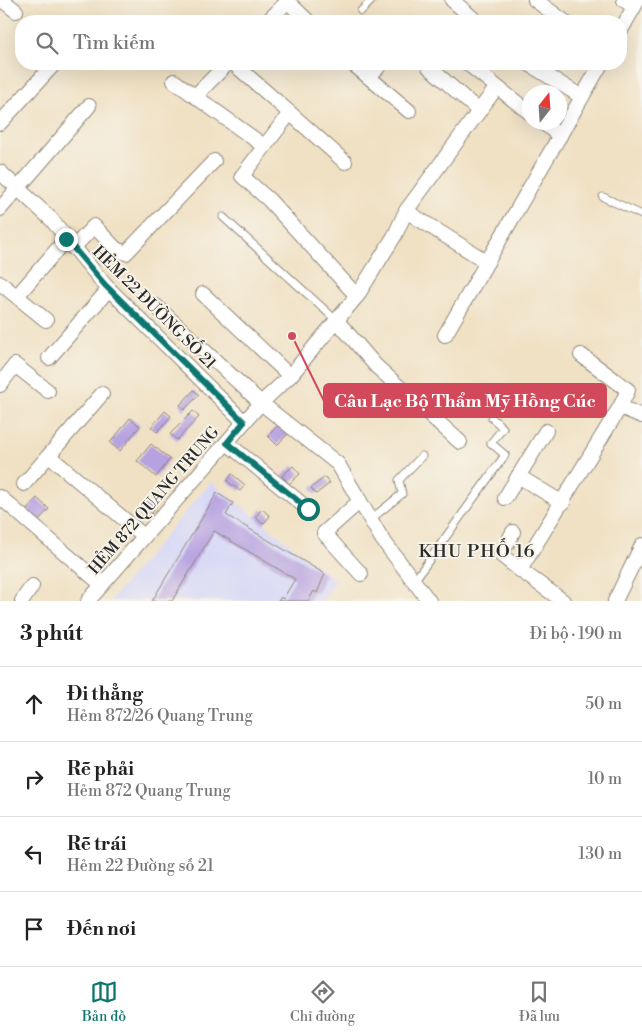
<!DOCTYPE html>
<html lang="vi">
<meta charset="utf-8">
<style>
:root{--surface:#fff;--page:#f6f6f6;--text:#222;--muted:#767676;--line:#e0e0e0;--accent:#0f766e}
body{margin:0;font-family:"Libre Bodoni",serif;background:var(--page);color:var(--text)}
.compass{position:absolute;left:522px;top:85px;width:45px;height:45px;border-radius:50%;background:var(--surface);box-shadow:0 5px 20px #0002;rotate:17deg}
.stop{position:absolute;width:15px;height:15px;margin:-11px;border:4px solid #0f766e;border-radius:50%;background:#fff}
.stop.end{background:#0f766e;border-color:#fff;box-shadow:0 1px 5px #0008}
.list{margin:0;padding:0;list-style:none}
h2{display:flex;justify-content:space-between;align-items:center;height:65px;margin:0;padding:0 20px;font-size:21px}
h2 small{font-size:16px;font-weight:400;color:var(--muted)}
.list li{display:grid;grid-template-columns:32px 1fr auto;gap:15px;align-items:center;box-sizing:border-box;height:75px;padding:0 20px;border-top:1px solid var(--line)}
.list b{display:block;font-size:19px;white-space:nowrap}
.list p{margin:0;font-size:16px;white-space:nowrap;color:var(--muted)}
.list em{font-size:16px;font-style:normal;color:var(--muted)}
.icon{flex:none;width:28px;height:28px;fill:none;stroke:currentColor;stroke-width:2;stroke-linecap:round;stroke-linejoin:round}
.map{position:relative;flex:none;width:642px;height:601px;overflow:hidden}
.search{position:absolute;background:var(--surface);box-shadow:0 5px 20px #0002;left:15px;right:15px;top:15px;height:55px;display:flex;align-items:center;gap:12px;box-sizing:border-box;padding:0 18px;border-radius:20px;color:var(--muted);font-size:19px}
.sheet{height:365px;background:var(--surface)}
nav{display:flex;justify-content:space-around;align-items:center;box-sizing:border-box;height:70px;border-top:1px solid var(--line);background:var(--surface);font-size:14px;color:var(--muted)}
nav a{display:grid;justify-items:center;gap:2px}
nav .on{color:var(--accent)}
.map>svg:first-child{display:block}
</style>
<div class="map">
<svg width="642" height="601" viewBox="0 0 642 601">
<rect width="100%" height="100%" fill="#f7f3e8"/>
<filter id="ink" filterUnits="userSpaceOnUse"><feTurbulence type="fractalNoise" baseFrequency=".02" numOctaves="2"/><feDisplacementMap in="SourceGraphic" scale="10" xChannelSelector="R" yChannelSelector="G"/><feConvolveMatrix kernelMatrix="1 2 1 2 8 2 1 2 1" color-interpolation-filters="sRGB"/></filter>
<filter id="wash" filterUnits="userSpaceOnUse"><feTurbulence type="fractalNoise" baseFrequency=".0096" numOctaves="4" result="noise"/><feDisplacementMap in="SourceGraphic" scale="20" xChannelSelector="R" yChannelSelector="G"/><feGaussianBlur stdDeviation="1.12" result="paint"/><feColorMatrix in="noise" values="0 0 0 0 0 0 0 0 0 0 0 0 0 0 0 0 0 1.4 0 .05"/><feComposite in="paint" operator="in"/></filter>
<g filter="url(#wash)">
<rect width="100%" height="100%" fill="#f0e1c4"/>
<polygon fill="#d6d7f8" points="211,482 336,581 322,601 110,601"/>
<g id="blocks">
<g fill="#b6a1e1">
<polygon points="194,390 199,395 184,410 180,405"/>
<polygon points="165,411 171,416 157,432 151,427"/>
<polygon points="193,411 199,417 177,440 170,434"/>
<polygon points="130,418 140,426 120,451 110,443"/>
<polygon points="279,424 289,433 277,445 268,436"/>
<polygon points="151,444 170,459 156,477 137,461"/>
<polygon points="293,466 300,474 289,484 282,476"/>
<polygon points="232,474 245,485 240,491 227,481"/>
<polygon points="325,477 330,483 316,494 311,488"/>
<polygon points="217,493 233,503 226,515 325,574 317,593 314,591 308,601 278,601 281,597 283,599 295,579 214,531 172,601 152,601"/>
<polygon points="37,498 49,509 38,521 26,511"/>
<polygon points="146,504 154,511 148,517 140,510"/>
<polygon points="262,509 270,516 263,524 255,517"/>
</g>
</g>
</g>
<g filter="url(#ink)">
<use href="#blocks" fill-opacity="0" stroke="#8e8678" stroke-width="1"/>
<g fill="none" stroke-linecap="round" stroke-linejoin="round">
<defs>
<g id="lane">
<polyline points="361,11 372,0"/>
<polyline points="603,197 642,215"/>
<polyline points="223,217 337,321"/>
<polyline points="371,519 402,494 399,480 422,456"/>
<polyline points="414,581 505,455 491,443 503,428 492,418"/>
</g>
<g id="street">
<polyline points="2,0 16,11"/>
<polyline points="286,0 308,21"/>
<polyline points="452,0 476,21"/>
<polyline points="535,0 564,21"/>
<polyline points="624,0 634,7"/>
<polyline points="268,21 288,1"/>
<polyline points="621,30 638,0"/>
<polyline points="234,64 290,113"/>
<polyline points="353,64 409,111"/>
<polyline points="468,64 530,113"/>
<polyline points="529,64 582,97"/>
<polyline points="429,67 479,111"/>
<polyline points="369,77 381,64"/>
<polyline points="174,81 264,146"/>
<polyline points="195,96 227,64"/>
<polyline points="542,122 560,136"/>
<polyline points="0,123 54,64"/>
<polyline points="345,162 290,113 242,176 269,200 357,296"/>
<polyline points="0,172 51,219 105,285 244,422"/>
<polyline points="0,209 89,106"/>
<polyline points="406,211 487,262"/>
<polyline points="73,248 94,226 116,249 126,253 214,161"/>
<polyline points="0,283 46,320"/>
<polyline points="203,294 290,376"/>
<polyline points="17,296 66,239"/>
<polyline points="156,306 261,403 338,464 382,539 429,601"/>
<polyline points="338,322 376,366 460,442"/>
<polyline points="445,335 601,64"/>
<polyline points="49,358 109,289"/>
<polyline points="0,385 15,365 48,391"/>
<polyline points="620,407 642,416"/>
<polyline points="227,443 308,509"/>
<polyline points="49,456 144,536"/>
<polyline points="518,476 563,503"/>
<polyline points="24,484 102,394"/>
<polyline points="0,497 102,585"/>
<polyline points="505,498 546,431"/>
<polyline points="360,501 324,533 361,574"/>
<polyline points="513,532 501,555 520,570"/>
<polyline points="22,601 32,586"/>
<polyline points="88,601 261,403 290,376 357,296 395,235 406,211 496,88"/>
<polyline points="563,601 520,570 620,407 628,390 581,355"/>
<polyline points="615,601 642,545"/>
</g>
</defs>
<use href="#lane" stroke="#8e8678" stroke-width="9"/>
<use href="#street" stroke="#8e8678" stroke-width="16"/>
<use href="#lane" stroke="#fff" stroke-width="7"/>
<use href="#street" stroke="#fff" stroke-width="14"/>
</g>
</g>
<g fill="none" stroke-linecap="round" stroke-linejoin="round" filter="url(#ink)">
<polyline stroke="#0f766e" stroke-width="6" points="66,239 105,285 244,422 227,443 308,509"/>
</g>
<g text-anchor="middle" stroke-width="4" stroke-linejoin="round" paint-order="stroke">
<g font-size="16" fill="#2b2b2b" stroke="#f7f3e8">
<text transform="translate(155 307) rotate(45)" y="6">HẺM 22 ĐƯỜNG SỐ 21</text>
<text transform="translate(153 500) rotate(-49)" y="6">HẺM 872 QUANG TRUNG</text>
</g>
<g font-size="18" letter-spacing="1" fill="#2b2b2b" stroke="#f7f3e8">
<text x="477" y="557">KHU PHỐ 16</text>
</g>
</g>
<path fill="none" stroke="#d1495b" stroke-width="2" d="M292 336L324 401"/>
<circle fill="#d1495b" stroke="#f7f3e8" stroke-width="2" cx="292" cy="336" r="5"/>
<rect fill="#d1495b" stroke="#d1495b" stroke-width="2" x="324" y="384" width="282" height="33" rx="5"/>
<g font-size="18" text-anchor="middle" font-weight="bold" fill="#fff">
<text x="465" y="407">Câu Lạc Bộ Thẩm Mỹ Hồng Cúc</text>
</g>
</svg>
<svg class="compass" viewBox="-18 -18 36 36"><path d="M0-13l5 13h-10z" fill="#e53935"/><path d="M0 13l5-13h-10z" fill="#767676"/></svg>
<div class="stop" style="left:308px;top:509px"></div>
<div class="stop end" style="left:66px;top:239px"></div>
<div class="search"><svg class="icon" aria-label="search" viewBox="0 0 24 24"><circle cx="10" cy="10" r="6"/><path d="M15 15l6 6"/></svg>Tìm kiếm</div>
</div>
<section class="sheet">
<h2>3 phút<small>Đi bộ · 190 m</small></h2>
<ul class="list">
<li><svg class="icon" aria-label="ahead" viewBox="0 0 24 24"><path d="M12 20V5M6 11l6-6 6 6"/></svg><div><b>Đi thẳng</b><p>Hẻm 872/26 Quang Trung</p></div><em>50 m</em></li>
<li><svg class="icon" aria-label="right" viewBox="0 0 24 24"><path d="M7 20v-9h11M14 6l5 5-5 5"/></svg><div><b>Rẽ phải</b><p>Hẻm 872 Quang Trung</p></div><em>10 m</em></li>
<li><svg class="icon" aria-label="left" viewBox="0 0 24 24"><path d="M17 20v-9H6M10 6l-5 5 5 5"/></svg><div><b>Rẽ trái</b><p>Hẻm 22 Đường số 21</p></div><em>130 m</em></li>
<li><svg class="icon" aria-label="arrive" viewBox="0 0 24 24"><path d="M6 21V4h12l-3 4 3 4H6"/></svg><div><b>Đến nơi</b></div></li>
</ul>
</section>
<nav>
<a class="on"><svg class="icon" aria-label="map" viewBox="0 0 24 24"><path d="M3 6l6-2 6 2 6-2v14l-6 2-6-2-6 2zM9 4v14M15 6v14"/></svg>Bản đồ</a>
<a><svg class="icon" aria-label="directions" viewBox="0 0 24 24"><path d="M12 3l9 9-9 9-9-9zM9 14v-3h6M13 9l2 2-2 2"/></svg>Chỉ đường</a>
<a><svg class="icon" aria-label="saved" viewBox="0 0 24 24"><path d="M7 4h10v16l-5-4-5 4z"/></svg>Đã lưu</a>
</nav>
